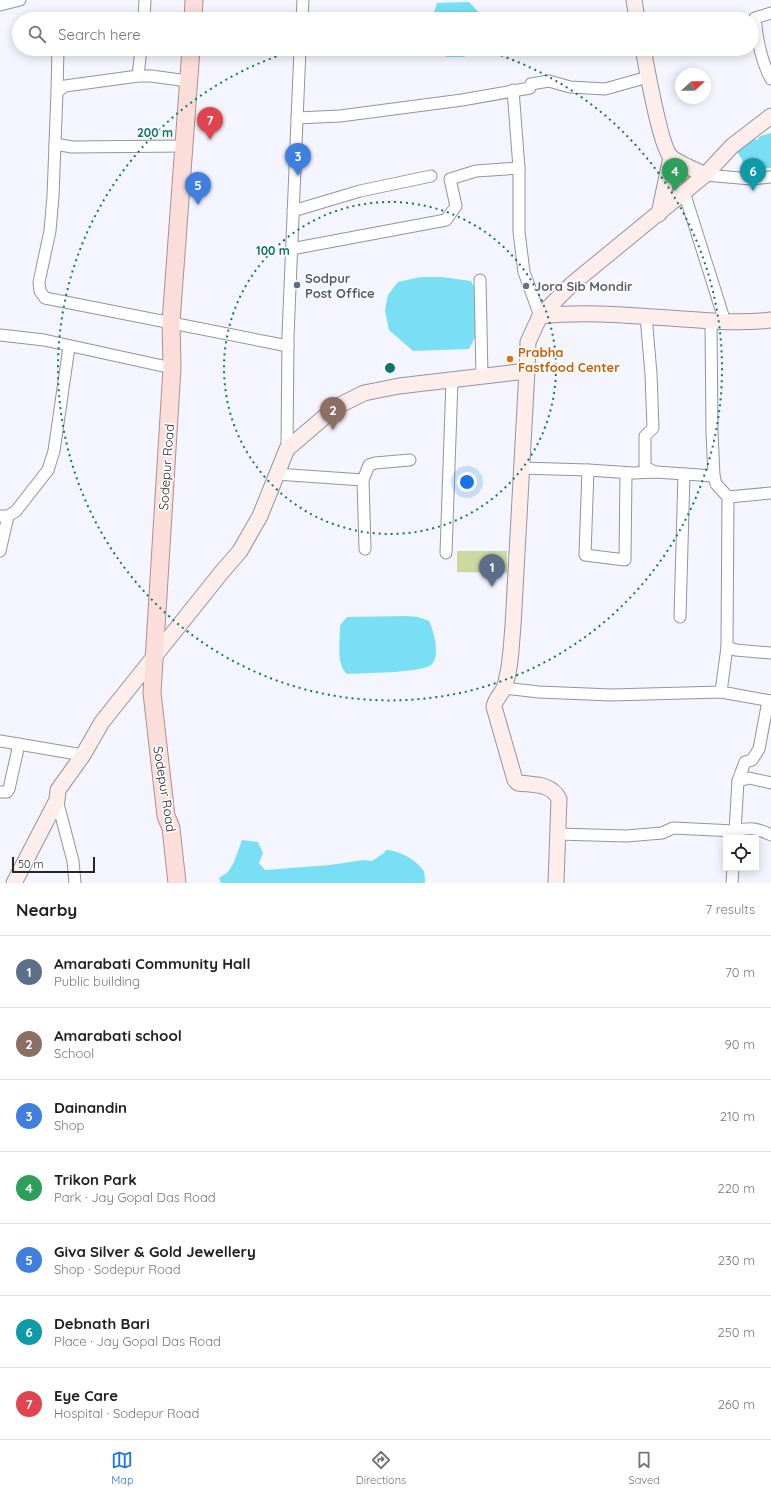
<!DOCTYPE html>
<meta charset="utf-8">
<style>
:root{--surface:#fff;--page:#f6f6f6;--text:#202124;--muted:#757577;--line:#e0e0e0;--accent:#1a73e8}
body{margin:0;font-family:Quicksand,sans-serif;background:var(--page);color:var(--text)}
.controls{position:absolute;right:12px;bottom:12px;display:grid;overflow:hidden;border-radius:0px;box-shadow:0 2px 10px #0003}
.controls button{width:36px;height:36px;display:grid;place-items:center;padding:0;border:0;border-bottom:1px solid var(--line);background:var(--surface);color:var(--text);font:20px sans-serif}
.compass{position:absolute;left:675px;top:68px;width:36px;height:36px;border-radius:50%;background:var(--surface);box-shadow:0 2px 10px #0003;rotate:69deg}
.scale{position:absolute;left:12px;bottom:10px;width:83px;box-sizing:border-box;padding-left:4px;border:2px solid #252629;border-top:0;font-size:11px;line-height:14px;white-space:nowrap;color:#252629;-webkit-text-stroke:3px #fff;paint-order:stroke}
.you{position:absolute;left:467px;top:482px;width:14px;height:14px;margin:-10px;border:3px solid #fff;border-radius:50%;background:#1a73e8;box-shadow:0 0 0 6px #1a73e833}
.badge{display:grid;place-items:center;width:26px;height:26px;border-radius:50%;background:var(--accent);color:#fff;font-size:13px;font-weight:700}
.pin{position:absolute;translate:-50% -33px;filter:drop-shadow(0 1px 2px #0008)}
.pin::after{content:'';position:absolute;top:21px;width:14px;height:12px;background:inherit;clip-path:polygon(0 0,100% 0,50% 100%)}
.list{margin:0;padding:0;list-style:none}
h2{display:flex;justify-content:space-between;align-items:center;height:52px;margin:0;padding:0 16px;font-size:17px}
h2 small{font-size:13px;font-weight:400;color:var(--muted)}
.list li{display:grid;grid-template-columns:26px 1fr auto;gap:12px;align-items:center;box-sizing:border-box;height:72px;padding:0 16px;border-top:1px solid var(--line)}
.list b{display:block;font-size:15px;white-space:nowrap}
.list p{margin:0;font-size:13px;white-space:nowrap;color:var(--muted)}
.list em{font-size:13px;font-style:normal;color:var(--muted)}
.icon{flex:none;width:22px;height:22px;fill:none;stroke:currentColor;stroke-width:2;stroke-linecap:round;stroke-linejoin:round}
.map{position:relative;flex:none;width:771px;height:883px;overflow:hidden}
.search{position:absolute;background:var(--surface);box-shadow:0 2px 10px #0003;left:12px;right:12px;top:12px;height:44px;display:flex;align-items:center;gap:10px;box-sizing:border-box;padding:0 14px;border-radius:22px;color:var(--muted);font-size:15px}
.sheet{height:556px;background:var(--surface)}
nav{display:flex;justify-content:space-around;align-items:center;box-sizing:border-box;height:56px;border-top:1px solid var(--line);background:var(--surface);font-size:11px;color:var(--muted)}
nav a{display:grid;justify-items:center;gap:2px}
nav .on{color:var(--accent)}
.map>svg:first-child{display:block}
</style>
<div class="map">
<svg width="771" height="883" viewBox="0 0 771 883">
<rect width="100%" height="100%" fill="#f4f5fe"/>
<g fill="#ccd89f">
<polygon points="673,162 701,176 665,206"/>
<polygon points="457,551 507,551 507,573 457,572"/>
</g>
<g fill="#79dff4">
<polygon points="469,2 485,19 432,19 437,3"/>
<polygon points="437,49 483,49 463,57 446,57"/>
<polygon points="771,133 771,168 760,168 743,164 742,159 737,152 739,146 754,139 757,140 760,136"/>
<polygon points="421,277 442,277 471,281 475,289 478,332 469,349 413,351 389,330 385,310 388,295 398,282"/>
<path d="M406,616L418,617L429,621C434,631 441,657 431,665C419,673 364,673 347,674C336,665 340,641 340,628L341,624L347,617Z"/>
<path d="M242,840L258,842L263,853L259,863L265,870L330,865L363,860L372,861L384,853L386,850C398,850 415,859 423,870C425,873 425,879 425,883H221L219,878L228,872L234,862Z"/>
</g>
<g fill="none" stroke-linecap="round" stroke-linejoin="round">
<defs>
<g id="street">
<polyline points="0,5 20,0"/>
<path d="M771,13L755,18C757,39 761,61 771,79"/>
<polyline points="144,19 145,0"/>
<polyline points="302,19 303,0"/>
<polyline points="138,76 141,49"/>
<polyline points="513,90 519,168 519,232 524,272 540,316"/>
<polyline points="57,92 58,49"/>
<polyline points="297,118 340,116 462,100 530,88 531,84 549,81 570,87 605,89 648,77"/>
<polyline points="55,144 53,196 50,231 39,282 40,291 45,298 288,346"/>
<polyline points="184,146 72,147 55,144 57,92 65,86 138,76 151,76 188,81"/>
<polyline points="705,175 751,179 771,177"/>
<polyline points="684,192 725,322"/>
<polyline points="293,211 360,191 431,176"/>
<polyline points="291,249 446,220 456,206 450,179 476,171 519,168"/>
<polyline points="480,280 482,376"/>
<polyline points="646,316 651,374 653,428 645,436 645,467 655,472"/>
<polyline points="711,321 712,432 714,476"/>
<polyline points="0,335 44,340 172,368"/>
<polyline points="287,449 288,336 300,49"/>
<polyline points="521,468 588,470 633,473 656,472 714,476 716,484 728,497 771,493"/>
<polyline points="588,470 585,555 625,560 626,473"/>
<polyline points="276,474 363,480 369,465 375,463 410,460"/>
<polyline points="363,480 365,549"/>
<polyline points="0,516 8,516 16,511 48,470 54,451 69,347"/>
<polyline points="0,551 8,516"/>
<polyline points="446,553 452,380"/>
<polyline points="680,617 684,474"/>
<polyline points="727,647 728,497"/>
<polyline points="503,688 539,692 611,695 721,692 771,701"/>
<polyline points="721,692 727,647 736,650 771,653"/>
<polyline points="0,741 83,755"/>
<polyline points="738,781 745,762 752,760 759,749 768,701"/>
<polyline points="0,792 7,792 9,789 19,744"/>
<polyline points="57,800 73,861 75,883"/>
<polyline points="558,834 626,836 662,833 673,828 735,831 738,781 749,778 771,783"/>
<path d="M735,837V831C750,827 757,828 771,835"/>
<polyline points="732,883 733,868"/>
</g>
<g id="secondary">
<polyline points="634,0 637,19"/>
<path d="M643,49C647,68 660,146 671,157C676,162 698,171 705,175"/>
<polyline points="659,214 671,157"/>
<path d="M540,316C592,310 646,317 698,320C722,322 747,323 771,320"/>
<path d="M527,371L513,626C511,646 511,669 504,688C501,695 495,699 494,707L515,780L518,783C534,785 551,783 559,799L556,883"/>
<polyline points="14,883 57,800 58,790 83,755 102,722 221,573 240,551 260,516 287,449 336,407 364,393 399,386 527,371 528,342 540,316 572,284 705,175 732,146 771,116"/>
</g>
<g id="primary">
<polyline points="193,19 194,0"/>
<polyline points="177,883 171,828 166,816 152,693 172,368 171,322 191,49"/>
</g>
</defs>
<use href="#street" stroke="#93949c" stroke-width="13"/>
<use href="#secondary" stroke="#93949c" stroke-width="17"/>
<use href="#primary" stroke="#af8f8c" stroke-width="19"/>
<use href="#street" stroke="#fff" stroke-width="11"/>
<use href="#secondary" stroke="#fdeeec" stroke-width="15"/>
<use href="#primary" stroke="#fbdeda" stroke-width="17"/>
</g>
<g fill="none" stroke="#0f766e" stroke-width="2" stroke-dasharray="2 4">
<circle cx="390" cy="368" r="166"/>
<path d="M484 50A332 332 0 1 1 296 50"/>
</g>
<circle fill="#5c6f8a" stroke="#fff" stroke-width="1.5" cx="297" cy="285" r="4"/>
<circle fill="#6b7280" stroke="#fff" stroke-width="1.5" cx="526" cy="286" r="4"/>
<circle fill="#e8710a" stroke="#fff" stroke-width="1.5" cx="510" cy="359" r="4"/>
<g text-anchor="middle" stroke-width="3.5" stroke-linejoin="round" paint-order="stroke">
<g font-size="13" font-weight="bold" fill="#4e5e75" stroke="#fff" text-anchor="start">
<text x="305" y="283">Sodpur<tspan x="305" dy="15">Post Office</tspan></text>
</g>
<g font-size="13" font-weight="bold" fill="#5b616d" stroke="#fff" text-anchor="start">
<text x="534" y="291">Jora Sib Mondir</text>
</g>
<g font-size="13" font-weight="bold" fill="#c56008" stroke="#fff" text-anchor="start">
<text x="518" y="357">Prabha<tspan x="518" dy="15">Fastfood Center</tspan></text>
</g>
<g font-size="13" fill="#252629" stroke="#fff">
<text transform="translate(166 467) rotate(-86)" y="5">Sodepur Road</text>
<text transform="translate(165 789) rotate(81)" y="5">Sodepur Road</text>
</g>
</g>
<circle cx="390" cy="368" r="6" fill="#0f766e" stroke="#fff" stroke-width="2"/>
<g font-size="12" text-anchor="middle" font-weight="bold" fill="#0f766e" stroke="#fff" stroke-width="3.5" stroke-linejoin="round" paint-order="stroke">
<text x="155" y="137">200 m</text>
<text x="273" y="255">100 m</text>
</g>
</svg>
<div class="controls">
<button><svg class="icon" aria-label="locate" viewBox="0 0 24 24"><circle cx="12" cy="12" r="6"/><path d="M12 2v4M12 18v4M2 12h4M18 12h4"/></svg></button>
</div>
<svg class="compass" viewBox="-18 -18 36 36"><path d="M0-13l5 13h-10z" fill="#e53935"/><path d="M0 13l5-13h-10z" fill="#757577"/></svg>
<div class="scale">50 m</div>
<div class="you"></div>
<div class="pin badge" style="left:492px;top:587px;background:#5c6f8a">1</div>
<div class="pin badge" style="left:333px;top:430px;background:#8d6e63">2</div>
<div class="pin badge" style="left:298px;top:176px;background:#3f7fe0">3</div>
<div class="pin badge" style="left:675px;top:191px;background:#2e9e5b">4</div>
<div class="pin badge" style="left:198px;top:205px;background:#3f7fe0">5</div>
<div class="pin badge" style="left:753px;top:191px;background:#0f9aa8">6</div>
<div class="pin badge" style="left:210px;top:140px;background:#e0444e">7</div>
<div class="search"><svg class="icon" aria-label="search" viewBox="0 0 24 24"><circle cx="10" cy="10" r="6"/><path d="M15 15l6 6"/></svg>Search here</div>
</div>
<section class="sheet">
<h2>Nearby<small>7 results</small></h2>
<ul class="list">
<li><span class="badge" style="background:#5c6f8a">1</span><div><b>Amarabati Community Hall</b><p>Public building</p></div><em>70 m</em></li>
<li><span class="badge" style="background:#8d6e63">2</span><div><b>Amarabati school</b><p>School</p></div><em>90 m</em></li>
<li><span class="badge" style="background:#3f7fe0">3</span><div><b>Dainandin</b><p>Shop</p></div><em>210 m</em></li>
<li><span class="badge" style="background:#2e9e5b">4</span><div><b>Trikon Park</b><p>Park · Jay Gopal Das Road</p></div><em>220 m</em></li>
<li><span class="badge" style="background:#3f7fe0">5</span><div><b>Giva Silver &amp; Gold Jewellery</b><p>Shop · Sodepur Road</p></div><em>230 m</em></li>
<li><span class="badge" style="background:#0f9aa8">6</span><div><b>Debnath Bari</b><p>Place · Jay Gopal Das Road</p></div><em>250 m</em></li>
<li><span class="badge" style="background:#e0444e">7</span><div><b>Eye Care</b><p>Hospital · Sodepur Road</p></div><em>260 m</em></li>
</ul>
</section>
<nav>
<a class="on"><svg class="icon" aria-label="map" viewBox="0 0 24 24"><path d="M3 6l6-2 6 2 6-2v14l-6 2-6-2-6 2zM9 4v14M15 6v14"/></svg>Map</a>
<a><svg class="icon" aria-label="directions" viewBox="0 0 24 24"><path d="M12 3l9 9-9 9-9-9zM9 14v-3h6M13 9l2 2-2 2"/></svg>Directions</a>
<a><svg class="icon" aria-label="saved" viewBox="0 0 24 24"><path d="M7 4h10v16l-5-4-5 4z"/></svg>Saved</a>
</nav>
